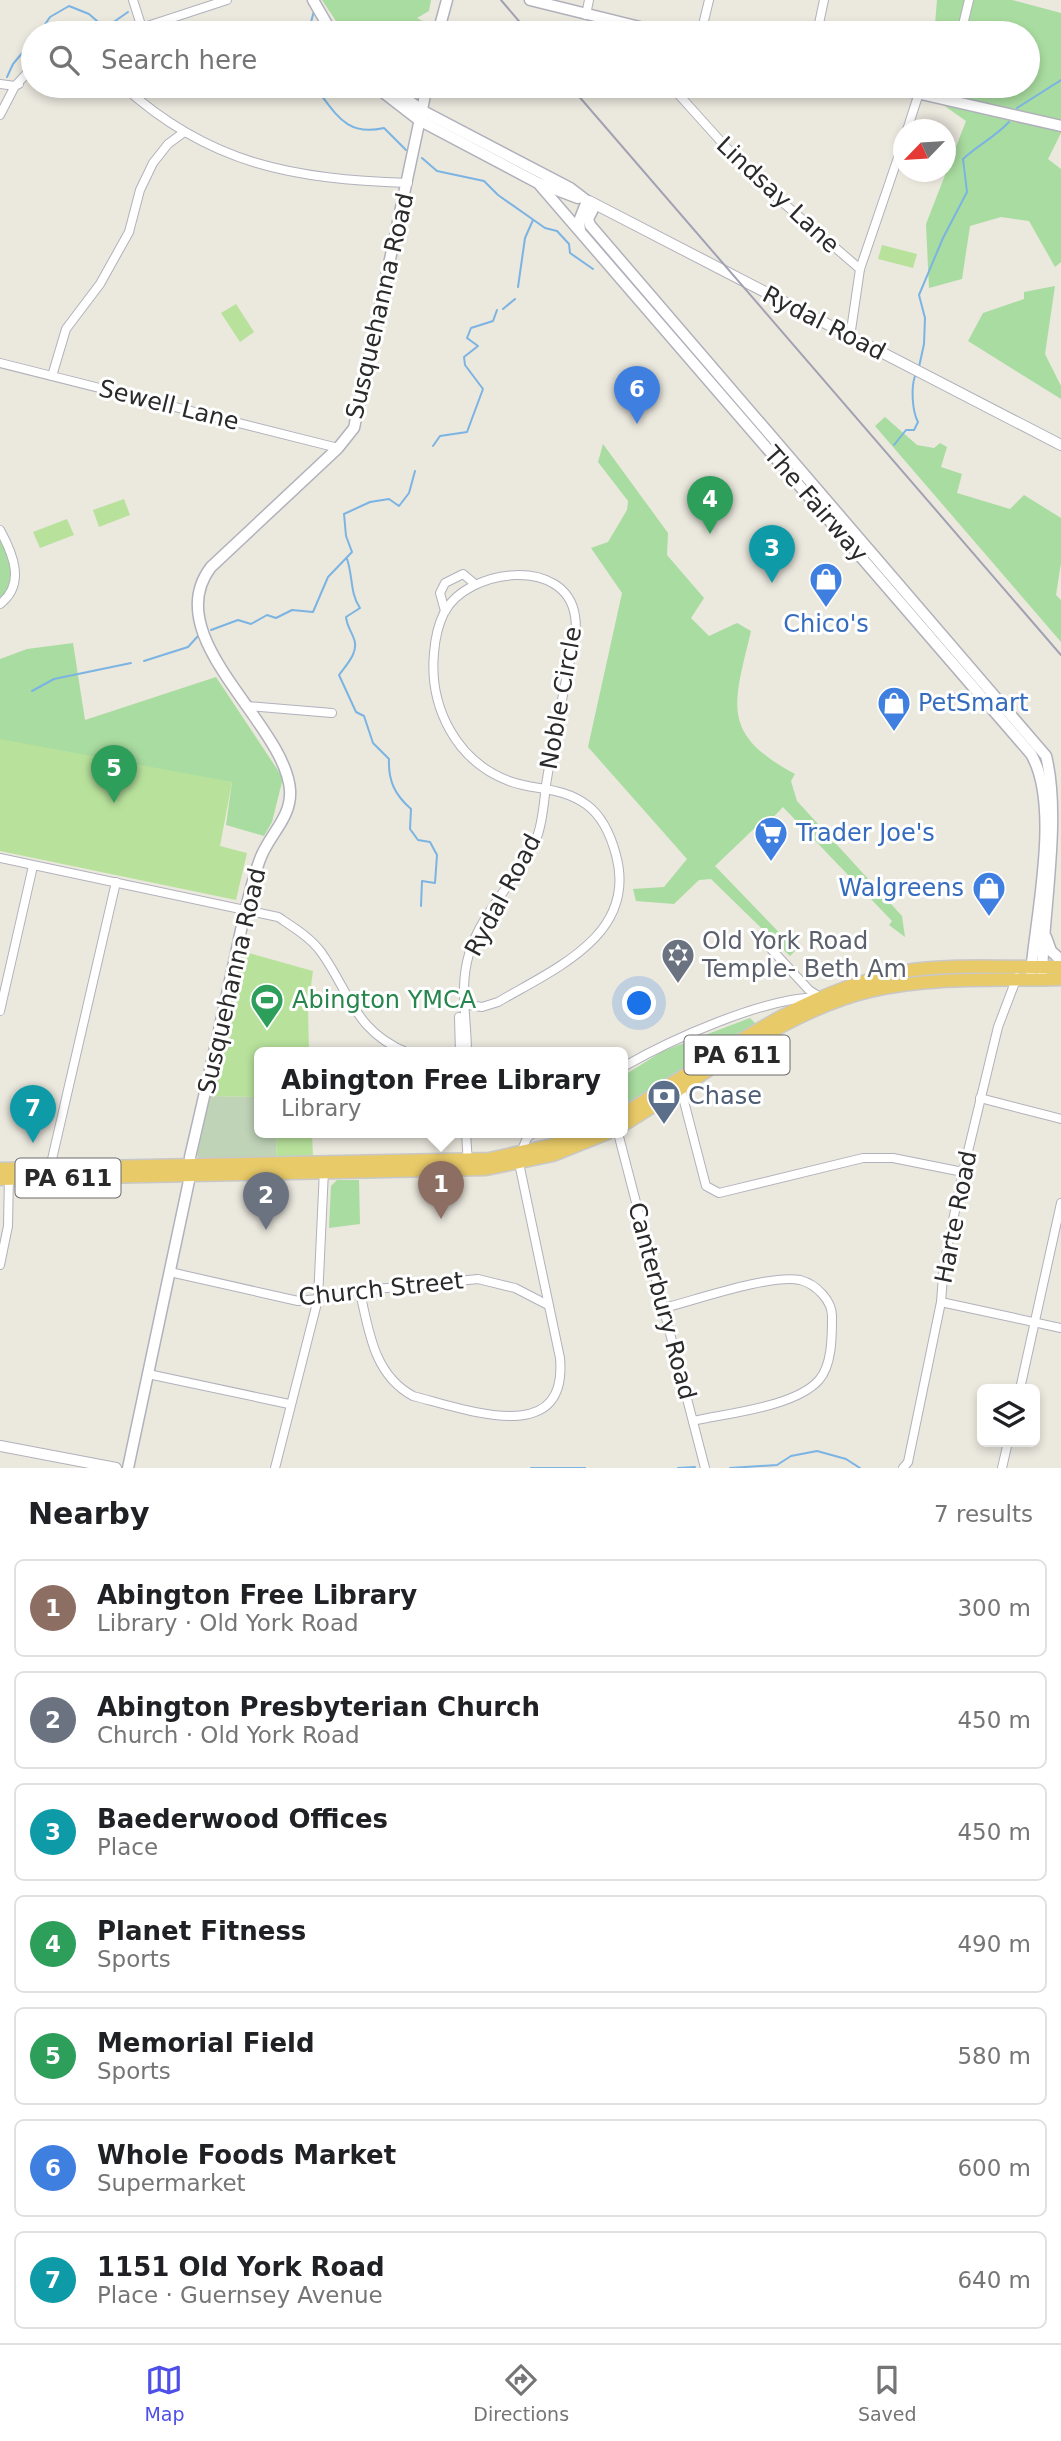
<!DOCTYPE html>
<meta charset="utf-8">
<style>
:root{--surface:#fff;--page:#f6f6f6;--text:#202124;--muted:#757577;--line:#e0e0e0;--accent:#4e4fe8}
body{margin:0;font-family:"DejaVu Sans",sans-serif;background:var(--page);color:var(--text)}
.controls{position:absolute;right:21px;bottom:21px;display:grid;overflow:hidden;border-radius:10px;box-shadow:0 4px 10px #0003}
.controls button{width:63px;height:63px;display:grid;place-items:center;padding:0;border:0;border-bottom:2px solid var(--line);background:var(--surface);color:var(--text);font:35px sans-serif}
.compass{position:absolute;left:893px;top:119px;width:63px;height:63px;border-radius:50%;background:var(--surface);box-shadow:0 4px 10px #0003;rotate:245deg}
.you{position:absolute;left:640px;top:1004px;width:24px;height:24px;margin:-18px;border:5px solid #fff;border-radius:50%;background:#1a73e8;box-shadow:0 0 0 10px #1a73e833}
.badge{display:grid;place-items:center;width:46px;height:46px;border-radius:50%;background:var(--accent);color:#fff;font-size:23px;font-weight:700}
.pin{position:absolute;translate:-50% -58px;filter:drop-shadow(0 2px 4px #0008)}
.pin::after{content:'';position:absolute;top:37px;width:24px;height:21px;background:inherit;clip-path:polygon(0 0,100% 0,50% 100%)}
.popup{position:absolute;left:254px;top:1047px;width:374px;height:91px;box-sizing:border-box;display:grid;place-content:center;border-radius:10px;background:var(--surface);filter:drop-shadow(0 2px 5px #0005);font-size:23px;white-space:nowrap;color:var(--muted)}
.popup b{font-size:26px;color:var(--text)}
.popup::after{content:'';position:absolute;left:50%;top:100%;margin-left:-14px;border:14px solid transparent;border-top-color:var(--surface)}
.list{margin:0;padding:0;list-style:none}
h2{display:flex;justify-content:space-between;align-items:center;height:91px;margin:0;padding:0 28px;font-size:30px}
h2 small{font-size:23px;font-weight:400;color:var(--muted)}
.list li{display:grid;grid-template-columns:46px 1fr auto;gap:21px;align-items:center;box-sizing:border-box;height:98px;margin:0 14px 14px;padding:0 14px;border:2px solid var(--line);border-radius:10px}
.list b{display:block;font-size:26px;white-space:nowrap}
.list p{margin:0;font-size:23px;white-space:nowrap;color:var(--muted)}
.list em{font-size:23px;font-style:normal;color:var(--muted)}
.icon{flex:none;width:38px;height:38px;fill:none;stroke:currentColor;stroke-width:2;stroke-linecap:round;stroke-linejoin:round}
.map{position:relative;flex:none;width:1061px;height:1468px;overflow:hidden}
.search{position:absolute;background:var(--surface);box-shadow:0 4px 10px #0003;left:21px;right:21px;top:21px;height:77px;display:flex;align-items:center;gap:18px;box-sizing:border-box;padding:0 24px;border-radius:38px;color:var(--muted);font-size:26px}
.sheet{height:875px;background:var(--surface)}
nav{display:flex;justify-content:space-around;align-items:center;box-sizing:border-box;height:98px;border-top:2px solid var(--line);background:var(--surface);font-size:19px;color:var(--muted)}
nav a{display:grid;justify-items:center;gap:4px}
nav .on{color:var(--accent)}
.map>svg:first-child{display:block}
</style>
<div class="map">
<svg width="1061" height="1468" viewBox="0 0 1061 1468">
<rect width="100%" height="100%" fill="#ebe8de"/>
<g fill="#a9dca0">
<polygon points="322,0 431,0 429,11 417,18 425,22 423,33 344,33"/>
<polygon points="937,0 1012,0 1061,13 1061,133 1048,159 1061,169 1061,262 1055,267 1029,221 1001,217 970,226 962,279 929,288 926,224 966,121 916,86 1028,86 1028,33 970,33 935,24"/>
<polygon points="1055,286 1045,354 1061,386 1061,399 968,341 983,313 1024,299 1024,292"/>
<polygon points="885,417 917,445 934,448 940,443 947,447 941,467 962,474 957,493 1010,509 1024,495 1061,518 1061,563 1056,595 1061,600 1061,642 875,426"/>
<path d="M603,444L668,533L667,555L704,598L691,618L709,636L737,623L751,631C734,704 719,733 795,774L791,781L797,801L902,916L905,937L889,925L892,921L783,807L762,829L759,824L715,866L796,950L790,956L711,879L699,880L674,904L636,901L633,889L664,887L687,859L588,747L622,593L591,548L608,542L627,510L628,501L598,462Z"/>
<path d="M0,537C10,560 18,578 0,600Z"/>
<polygon points="73,643 85,720 216,677 283,778 272,822 264,836 226,825 232,782 0,755 0,659 27,649"/>
<polygon points="750,1018 757,1025 623,1110 623,1076 663,1051"/>
<polygon points="337,1180 359,1180 360,1224 329,1228 331,1186"/>
</g>
<polygon fill="#bfd3b7" points="210,1096 259,1097 259,1133 277,1133 276,1157 199,1159 197,1155"/>
<g fill="#b8e29c">
<polygon points="882,245 917,254 913,268 878,259"/>
<polygon points="236,304 254,332 240,342 221,313"/>
<polygon points="124,499 130,515 99,527 93,510"/>
<polygon points="67,519 74,535 40,548 33,532"/>
<polygon points="0,739 232,782 220,846 247,853 236,900 0,851"/>
<polygon points="242,951 313,971 308,1008 309,1053 259,1053 259,1097 210,1096"/>
<polygon points="277,1133 312,1133 313,1157 276,1157"/>
</g>
<g fill="none" stroke-linecap="round" stroke-linejoin="round">
<g stroke="#7bb4e3" stroke-width="2">
<polyline points="39,33 50,17 69,6 89,14 105,28 128,12"/>
<polyline points="308,33 314,11"/>
<polyline points="7,77 13,64 33,40"/>
<path d="M314,86C336,113 345,137 384,128L406,150"/>
<polyline points="1017,108 1061,80"/>
<polyline points="422,158 437,171 484,181 498,195 545,228 557,231 569,244 570,253 593,269"/>
<polyline points="518,287 525,238 533,220"/>
<polyline points="503,309 515,299"/>
<path d="M919,367L924,344L925,318L919,295L943,238L967,192L963,159C978,145 995,137 1009,122"/>
<path d="M894,445L906,430H914L918,422C912,411 911,387 915,376"/>
<polyline points="433,446 440,436 467,432 483,389 465,365 464,357 478,346 467,338 471,328 493,321 497,310"/>
<path d="M347,559C353,576 350,594 360,608L346,617C347,627 351,630 354,639C359,652 347,664 339,675L356,712L364,716L373,743L389,759C388,781 395,795 411,809L410,829L418,840L430,842L437,855L435,883L422,881L421,906"/>
<polyline points="211,630 238,620 251,624 267,615 276,618 292,610 313,612 328,577 352,552 346,536 344,514 370,502 389,499 399,506 409,493 415,471"/>
<polyline points="144,661 188,647 198,636"/>
<polyline points="32,691 54,679 131,663"/>
<polyline points="531,1468 585,1468"/>
<polyline points="678,1468 695,1467"/>
<polyline points="730,1468 777,1465 791,1456 817,1451 846,1459 860,1468"/>
</g>
<defs>
<g id="minor">
<polyline points="133,0 142,28"/>
<polyline points="586,15 589,0"/>
<polyline points="126,33 227,0"/>
<polyline points="701,33 709,0"/>
<polyline points="817,33 824,0"/>
<polyline points="961,33 969,0"/>
<polyline points="0,84 15,86 19,84"/>
<path d="M123,86C210,165 294,179 408,183"/>
<polyline points="671,86 752,176 860,269"/>
<polyline points="0,115 15,86 33,67"/>
<polyline points="907,130 919,93 926,86"/>
<polyline points="850,337 860,269 904,140"/>
<polyline points="0,363 338,448"/>
<polyline points="52,376 66,329 100,284 129,232 140,190 153,163 168,144 183,133"/>
<path d="M0,530C13,554 26,584 0,604"/>
<polyline points="445,611 440,593 445,583 463,574 475,584"/>
<polyline points="247,706 332,713"/>
<path d="M0,858L278,917C293,927 310,937 321,952C351,994 354,1031 408,1053"/>
<polyline points="760,937 809,990 820,997"/>
<path d="M463,1004L482,1007L498,1002C554,969 638,935 616,855C611,836 603,817 587,805C561,786 536,791 509,781C456,761 429,707 434,653C435,640 438,625 444,613C467,568 566,556 575,616C578,634 572,652 568,669C561,707 552,746 546,785C544,801 543,821 537,837C520,878 481,911 469,954C459,988 467,1018 467,1053"/>
<polyline points="0,1011 33,866"/>
<polyline points="459,1017 460,1053"/>
<path d="M623,1067C672,1039 761,999 817,997"/>
<polyline points="680,1086 706,1186 719,1193 863,1158 893,1158 963,1172"/>
<polyline points="980,1098 1061,1119"/>
<polyline points="466,1133 468,1164"/>
<polyline points="618,1133 705,1468"/>
<polyline points="521,1152 527,1138 533,1133"/>
<polyline points="50,1168 116,882"/>
<polyline points="0,1265 8,1226 9,1175"/>
<polyline points="170,1272 298,1301 318,1299 326,1294 478,1279 515,1288 548,1305"/>
<path d="M360,1292C369,1332 374,1375 413,1396C466,1409 568,1449 560,1358L519,1163"/>
<polyline points="941,1302 1061,1328"/>
<path d="M664,1308C696,1300 770,1274 800,1280C816,1284 833,1301 832,1318C832,1337 832,1365 819,1380C795,1407 728,1413 693,1421"/>
<polyline points="148,1374 289,1404"/>
<polyline points="1020,1389 1061,1203"/>
<polyline points="275,1468 318,1299 324,1170"/>
<polyline points="903,1468 908,1462 941,1302 944,1264 963,1172 998,1027 1017,977"/>
<polyline points="1002,1468 1008,1442"/>
</g>
<g id="tertiary">
<polyline points="589,201 1061,445"/>
<polyline points="0,1446 116,1468"/>
</g>
<g id="secondary">
<polyline points="313,0 332,33"/>
<polyline points="530,0 664,33"/>
<polyline points="438,33 447,0"/>
<path d="M375,86L419,120L538,183L1031,754C1061,805 1036,914 1031,973"/>
<polyline points="390,86 421,110 570,188 587,201"/>
<polyline points="397,86 412,86"/>
<polyline points="886,86 1061,126"/>
<polyline points="541,184 578,198"/>
<path d="M595,205L588,219L590,225L1046,756C1061,815 1044,907 1042,973"/>
<polyline points="580,231 579,221 587,201"/>
<polyline points="1046,937 1051,951 1061,960"/>
<path d="M128,1468L190,1176V1157C204,1097 218,1036 231,976C240,938 246,898 259,862C267,836 292,819 290,790C285,723 157,637 211,567L338,448L354,428L427,86"/>
</g>
<g id="trunk">
<path d="M623,1114C713,1060 796,993 901,972C950,963 1011,968 1061,967"/>
<path d="M623,1125C700,1079 782,1012 870,991C931,976 999,981 1061,979"/>
<polyline points="0,1169 489,1159 552,1145 584,1133"/>
<polyline points="0,1179 486,1169 553,1155 608,1133"/>
</g>
</defs>
<use href="#minor" stroke="#b1b1bc" stroke-width="10"/>
<use href="#tertiary" stroke="#b1b1bc" stroke-width="12"/>
<use href="#secondary" stroke="#b1b1bc" stroke-width="13"/>
<use href="#trunk" stroke="#c8c8c8" stroke-width="15"/>
<use href="#minor" stroke="#fff" stroke-width="8"/>
<use href="#tertiary" stroke="#fff" stroke-width="10"/>
<use href="#secondary" stroke="#fff" stroke-width="10"/>
<use href="#trunk" stroke="#e8ca68" stroke-width="12"/>
<g stroke="#a2a1b3" stroke-width="2">
<polyline points="501,0 529,33"/>
<polyline points="570,86 1061,655"/>
</g>
</g>
<defs>
<symbol id="shop-pin" viewBox="-11 -11 22 30"><path d="M0 17L-7.5 6A9.5 9.5 0 1 1 7.5 6Z" fill="#3f7fe0" stroke="#fff"/><path d="M-5-2.5h2.3a2.7 3.5 0 0 1 5.4 0H5L5.5 6h-11ZM-1.5-2.5h3a1.5 2.3 0 0 0-3 0Z" fill="#fff"/></symbol>
<symbol id="supermarket-pin" viewBox="-11 -11 22 30"><path d="M0 17L-7.5 6A9.5 9.5 0 1 1 7.5 6Z" fill="#3f7fe0" stroke="#fff"/><path d="M-6-5.5h2.5l.6 2H6L4.5 2H-2.5L-4.4-4H-6ZM-1.5 3.2a1.3 1.3 0 1 0 .1 0ZM3 3.2a1.3 1.3 0 1 0 .1 0Z" fill="#fff"/></symbol>
<symbol id="synagogue-pin" viewBox="-11 -11 22 30"><path d="M0 17L-7.5 6A9.5 9.5 0 1 1 7.5 6Z" fill="#6b7280" stroke="#fff"/><path d="M0-6.5L5.6 3.2H-5.6ZM0 6.5L5.6-3.2H-5.6Z" fill="#fff"/></symbol>
<symbol id="stadium-pin" viewBox="-11 -11 22 30"><path d="M0 17L-7.5 6A9.5 9.5 0 1 1 7.5 6Z" fill="#2e9e5b" stroke="#fff"/><path d="M0-5a6.5 5 0 1 0 0 10a6.5 5 0 1 0 0-10ZM-3.5-1.8h7v3.6h-7Z" fill="#fff"/></symbol>
<symbol id="bank-pin" viewBox="-11 -11 22 30"><path d="M0 17L-7.5 6A9.5 9.5 0 1 1 7.5 6Z" fill="#5c6f8a" stroke="#fff"/><path d="M-6-4H6V4H-6ZM0-2.3a2.3 2.3 0 1 0 0 4.6a2.3 2.3 0 1 0 0-4.6Z" fill="#fff"/></symbol>
</defs>
<g fill-rule="evenodd">
<use href="#shop-pin" x="807" y="560" width="38" height="52"/>
<use href="#shop-pin" x="875" y="684" width="38" height="52"/>
<use href="#supermarket-pin" x="752" y="814" width="38" height="52"/>
<use href="#shop-pin" x="970" y="869" width="38" height="52"/>
<use href="#synagogue-pin" x="659" y="936" width="38" height="52"/>
<use href="#stadium-pin" x="248" y="981" width="38" height="52"/>
<use href="#bank-pin" x="645" y="1077" width="38" height="52"/>
</g>
<g text-anchor="middle" stroke-width="6" stroke-linejoin="round" paint-order="stroke">
<g fill="#fff" stroke="#6a6a6a" stroke-width="2">
<rect x="684.5" y="1035.5" width="105" height="39" rx="5"/>
<rect x="15.5" y="1158.5" width="105" height="39" rx="5"/>
</g>
<g font-size="23" font-weight="bold" fill="#2a2a2a">
<text x="737" y="1063">PA 611</text>
<text x="68" y="1186">PA 611</text>
</g>
<g font-size="24" fill="#2a2a2a" stroke="#fff">
<text transform="translate(778 195) rotate(43)" y="8">Lindsay Lane</text>
<text transform="translate(380 306) rotate(-77)" y="8">Susquehanna Road</text>
<text transform="translate(824 323) rotate(27)" y="8">Rydal Road</text>
<text transform="translate(169 405) rotate(14)" y="8">Sewell Lane</text>
<text transform="translate(816 504) rotate(49)" y="8">The Fairway</text>
<text transform="translate(561 698) rotate(-80)" y="8">Noble Circle</text>
<text transform="translate(503 895) rotate(-62)" y="8">Rydal Road</text>
<text transform="translate(232 981) rotate(-77)" y="8">Susquehanna Road</text>
<text transform="translate(956 1217) rotate(-79)" y="8">Harte Road</text>
<text transform="translate(381 1289) rotate(-6)" y="8">Church Street</text>
<text transform="translate(662 1301) rotate(75)" y="8">Canterbury Road</text>
</g>
<g font-size="24" fill="#366cbe" stroke="#fff" text-anchor="start">
<text x="826" y="632" text-anchor="middle">Chico's</text>
<text x="918" y="711">PetSmart</text>
<text x="796" y="841">Trader Joe's</text>
<text x="964" y="896" text-anchor="end">Walgreens</text>
</g>
<g font-size="24" fill="#5b616d" stroke="#fff" text-anchor="start">
<text x="702" y="949">Old York Road<tspan x="702" dy="28">Temple- Beth Am</tspan></text>
</g>
<g font-size="24" fill="#27864d" stroke="#fff" text-anchor="start">
<text x="292" y="1008">Abington YMCA</text>
</g>
<g font-size="24" fill="#4e5e75" stroke="#fff" text-anchor="start">
<text x="688" y="1104">Chase</text>
</g>
</g>
</svg>
<div class="controls">
<button><svg class="icon" aria-label="layers" viewBox="0 0 24 24"><path d="M12 4l9 5-9 5-9-5zM3 14l9 5 9-5"/></svg></button>
</div>
<svg class="compass" viewBox="-18 -18 36 36"><path d="M0-13l5 13h-10z" fill="#e53935"/><path d="M0 13l5-13h-10z" fill="#757577"/></svg>
<div class="you"></div>
<div class="pin badge" style="left:441px;top:1219px;background:#8d6e63">1</div>
<div class="popup"><b>Abington Free Library</b>Library</div>
<div class="pin badge" style="left:266px;top:1230px;background:#6b7280">2</div>
<div class="pin badge" style="left:772px;top:583px;background:#0f9aa8">3</div>
<div class="pin badge" style="left:710px;top:534px;background:#2e9e5b">4</div>
<div class="pin badge" style="left:114px;top:803px;background:#2e9e5b">5</div>
<div class="pin badge" style="left:637px;top:424px;background:#3f7fe0">6</div>
<div class="pin badge" style="left:33px;top:1143px;background:#0f9aa8">7</div>
<div class="search"><svg class="icon" aria-label="search" viewBox="0 0 24 24"><circle cx="10" cy="10" r="6"/><path d="M15 15l6 6"/></svg>Search here</div>
</div>
<section class="sheet">
<h2>Nearby<small>7 results</small></h2>
<ul class="list">
<li><span class="badge" style="background:#8d6e63">1</span><div><b>Abington Free Library</b><p>Library · Old York Road</p></div><em>300 m</em></li>
<li><span class="badge" style="background:#6b7280">2</span><div><b>Abington Presbyterian Church</b><p>Church · Old York Road</p></div><em>450 m</em></li>
<li><span class="badge" style="background:#0f9aa8">3</span><div><b>Baederwood Offices</b><p>Place</p></div><em>450 m</em></li>
<li><span class="badge" style="background:#2e9e5b">4</span><div><b>Planet Fitness</b><p>Sports</p></div><em>490 m</em></li>
<li><span class="badge" style="background:#2e9e5b">5</span><div><b>Memorial Field</b><p>Sports</p></div><em>580 m</em></li>
<li><span class="badge" style="background:#3f7fe0">6</span><div><b>Whole Foods Market</b><p>Supermarket</p></div><em>600 m</em></li>
<li><span class="badge" style="background:#0f9aa8">7</span><div><b>1151 Old York Road</b><p>Place · Guernsey Avenue</p></div><em>640 m</em></li>
</ul>
</section>
<nav>
<a class="on"><svg class="icon" aria-label="map" viewBox="0 0 24 24"><path d="M3 6l6-2 6 2 6-2v14l-6 2-6-2-6 2zM9 4v14M15 6v14"/></svg>Map</a>
<a><svg class="icon" aria-label="directions" viewBox="0 0 24 24"><path d="M12 3l9 9-9 9-9-9zM9 14v-3h6M13 9l2 2-2 2"/></svg>Directions</a>
<a><svg class="icon" aria-label="saved" viewBox="0 0 24 24"><path d="M7 4h10v16l-5-4-5 4z"/></svg>Saved</a>
</nav>
